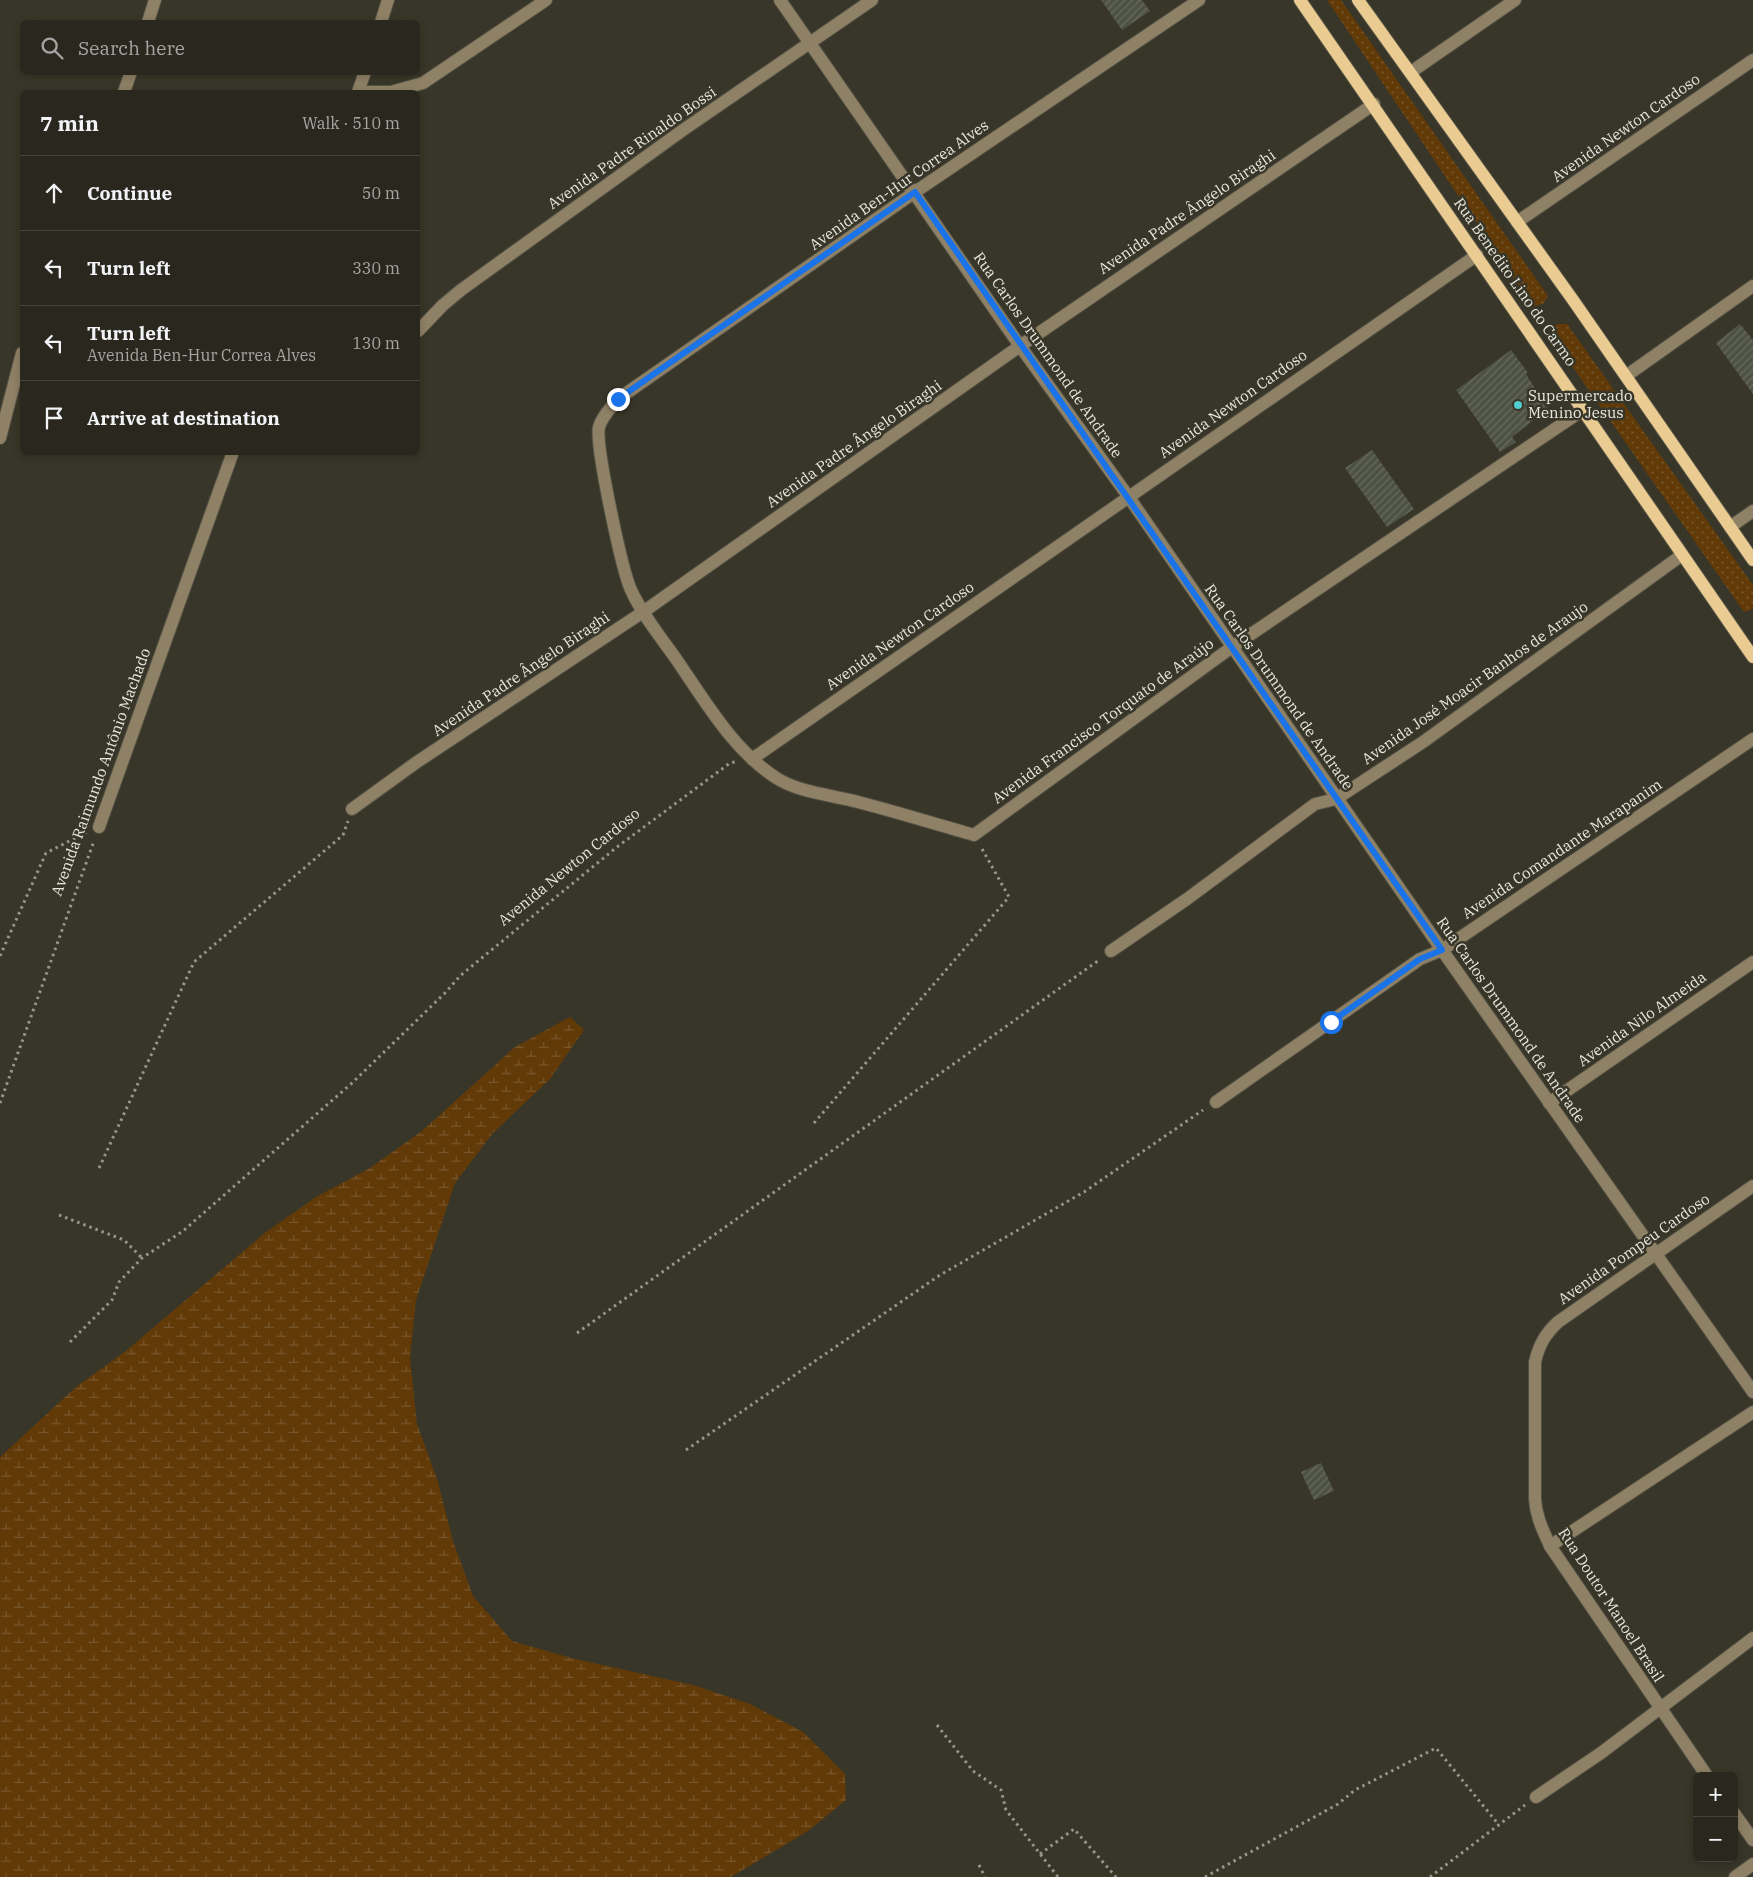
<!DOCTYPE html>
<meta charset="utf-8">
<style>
:root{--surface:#2a281e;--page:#36342b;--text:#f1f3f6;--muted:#a5a6a4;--line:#46443c}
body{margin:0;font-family:"IBM Plex Serif",serif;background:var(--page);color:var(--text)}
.controls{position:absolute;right:15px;bottom:15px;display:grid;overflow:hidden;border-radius:8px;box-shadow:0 2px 8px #0003}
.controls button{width:45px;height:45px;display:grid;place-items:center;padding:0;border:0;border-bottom:1px solid var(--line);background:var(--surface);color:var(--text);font:25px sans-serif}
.stop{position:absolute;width:15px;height:15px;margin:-11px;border:4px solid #1a73e8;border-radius:50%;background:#fff}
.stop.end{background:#1a73e8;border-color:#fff;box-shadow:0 1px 5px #0008}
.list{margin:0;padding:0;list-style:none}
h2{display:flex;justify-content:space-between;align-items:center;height:65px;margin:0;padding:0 20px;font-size:21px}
h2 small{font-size:16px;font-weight:400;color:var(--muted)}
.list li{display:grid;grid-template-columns:32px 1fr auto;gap:15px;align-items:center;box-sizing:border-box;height:75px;padding:0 20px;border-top:1px solid var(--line)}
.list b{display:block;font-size:19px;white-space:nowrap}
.list p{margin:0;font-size:16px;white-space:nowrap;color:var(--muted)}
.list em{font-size:16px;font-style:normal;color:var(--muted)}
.icon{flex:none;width:28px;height:28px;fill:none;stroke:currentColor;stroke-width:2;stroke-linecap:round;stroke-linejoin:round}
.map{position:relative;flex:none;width:1753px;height:1877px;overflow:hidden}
.search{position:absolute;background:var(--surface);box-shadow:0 2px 8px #0003;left:20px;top:20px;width:400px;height:55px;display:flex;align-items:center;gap:12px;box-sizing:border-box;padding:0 18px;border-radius:8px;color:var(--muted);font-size:19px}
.panel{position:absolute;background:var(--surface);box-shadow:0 2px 8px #0003;left:20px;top:90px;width:400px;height:365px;border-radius:8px}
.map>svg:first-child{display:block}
</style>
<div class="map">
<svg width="1753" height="1877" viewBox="0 0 1753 1877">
<defs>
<pattern id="grass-dots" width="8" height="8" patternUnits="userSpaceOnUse" patternTransform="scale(1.25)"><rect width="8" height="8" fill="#623a08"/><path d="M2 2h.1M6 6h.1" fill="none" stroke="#78562c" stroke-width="1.8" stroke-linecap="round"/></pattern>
<pattern id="wetland-marsh" width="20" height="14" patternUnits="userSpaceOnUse" patternTransform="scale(1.25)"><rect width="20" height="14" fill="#623a08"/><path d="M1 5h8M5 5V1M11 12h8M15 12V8" fill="none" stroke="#78562c"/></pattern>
<pattern id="building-hatch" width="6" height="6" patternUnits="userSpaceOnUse" patternTransform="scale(1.25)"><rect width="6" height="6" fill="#4e5244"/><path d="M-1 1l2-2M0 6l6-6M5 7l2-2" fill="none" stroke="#686b5f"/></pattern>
</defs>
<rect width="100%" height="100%" fill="#383628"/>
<g fill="url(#grass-dots)">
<polygon points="1327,0 1341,0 1548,296 1543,304 1532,306"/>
<polygon points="1556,324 1567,324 1753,585 1753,609 1744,612 1551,336"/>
</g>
<polygon fill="url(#wetland-marsh)" points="570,1017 584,1030 550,1079 492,1134 455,1183 416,1300 410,1358 417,1424 438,1482 453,1541 473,1596 512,1641 571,1658 693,1685 750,1704 803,1732 845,1774 846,1800 808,1831 731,1877 0,1877 0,1457 76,1387 127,1350 266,1232 316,1197 370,1168 422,1131 515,1047"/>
<g fill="url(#building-hatch)">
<polygon points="1101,0 1142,0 1150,11 1122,30"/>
<polygon points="1740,324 1753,340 1753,394 1716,343"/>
<polygon points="1511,350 1528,373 1526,374 1548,409 1512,437 1516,442 1500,452 1456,390"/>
<polygon points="1372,450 1414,509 1387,527 1345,468"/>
<polygon points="1321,1463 1334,1491 1314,1500 1301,1472"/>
</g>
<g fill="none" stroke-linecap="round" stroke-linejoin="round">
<defs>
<g id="minor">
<polyline points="780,0 1020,346 1128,496 1442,950 1753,1392"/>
<path d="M1199,0L915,192L618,399C611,408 602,416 599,427C595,445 622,570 631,590C642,614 659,635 674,656C704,699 733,751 778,779C801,793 833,795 858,802C897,812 935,824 974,835L1232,647L1583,410"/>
<polyline points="148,22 155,0"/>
<polyline points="381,22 388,0"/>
<polyline points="1411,72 1515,0"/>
<polyline points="124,92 131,72"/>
<polyline points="358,92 365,72"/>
<polyline points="359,92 391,92 423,83 546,0"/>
<polyline points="1517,222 1753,60"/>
<polyline points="418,331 443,305 461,290 683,130 872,0"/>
<polyline points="1626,376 1753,286"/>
<polyline points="0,438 22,353"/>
<polyline points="1730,527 1753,511"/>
<polyline points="752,759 1477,255"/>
<polyline points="352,809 417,762 643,612 1020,346 1374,104"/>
<polyline points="99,827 233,452"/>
<polyline points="1111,951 1187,899 1315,804 1336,799 1423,742 1682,555"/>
<polyline points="1216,1102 1420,959 1442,950 1753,739"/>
<polyline points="1549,1103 1753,962"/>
<polyline points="1550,1546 1753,1412"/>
<path d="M1707,1776L1550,1546C1543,1530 1536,1517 1535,1499V1362C1539,1345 1545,1334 1558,1322L1753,1186"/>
<polyline points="1536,1797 1601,1753 1753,1638"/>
<polyline points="1734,1813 1753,1840"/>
<polyline points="1735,1877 1753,1864"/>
</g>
<g id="major">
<polyline points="1300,0 1753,657"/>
<polyline points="1358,0 1573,300 1753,560"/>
</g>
</defs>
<use href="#minor" stroke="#545245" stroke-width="14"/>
<use href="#major" stroke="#545245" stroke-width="14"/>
<g stroke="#98968b" stroke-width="3" stroke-dasharray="2.5 4" stroke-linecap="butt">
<polyline points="0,956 46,853 87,832"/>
<polyline points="0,1103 94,841"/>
<polyline points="814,1123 1009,897 981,847"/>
<polyline points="99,1168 194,962 343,835 348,821"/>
<polyline points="59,1215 124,1240 142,1258"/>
<polyline points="577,1333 1099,960"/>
<polyline points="70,1342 112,1300 119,1282 142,1258 183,1231 352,1083 444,994 461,975 617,847 730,763 735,762"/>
<polyline points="686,1450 940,1275 1084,1192 1203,1110"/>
<polyline points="937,1725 973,1771 1001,1790 1006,1810 1058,1877"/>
<polyline points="1040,1854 1074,1829 1116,1877"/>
<polyline points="979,1865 985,1877"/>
<polyline points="1205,1877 1338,1804 1355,1790 1436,1748 1499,1825"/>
<polyline points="1430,1877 1525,1805"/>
</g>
<use href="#minor" stroke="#8f8165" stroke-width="12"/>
<use href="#major" stroke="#eacc92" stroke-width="12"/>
</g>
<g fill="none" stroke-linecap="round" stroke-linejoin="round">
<polyline stroke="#1a73e8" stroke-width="6" points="618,399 915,192 1442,950 1420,959 1331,1022"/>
</g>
<circle fill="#52cdce" stroke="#383628" stroke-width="2" cx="1518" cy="405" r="5"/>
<g text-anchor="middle" stroke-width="5" stroke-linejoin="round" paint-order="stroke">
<g font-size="15" fill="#e9e8df" stroke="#383628">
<text transform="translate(1626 128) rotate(-35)" y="5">Avenida Newton Cardoso</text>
<text transform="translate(632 148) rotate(-35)" y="5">Avenida Padre Rinaldo Bossi</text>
<text transform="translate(899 185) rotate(-35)" y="5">Avenida Ben-Hur Correa Alves</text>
<text transform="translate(1187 212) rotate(-34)" y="5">Avenida Padre Ângelo Biraghi</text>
<text transform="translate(1515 282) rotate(55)" y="5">Rua Benedito Lino do Carmo</text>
<text transform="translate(1048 355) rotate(55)" y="5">Rua Carlos Drummond de Andrade</text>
<text transform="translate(1233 404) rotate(-35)" y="5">Avenida Newton Cardoso</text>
<text transform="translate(854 444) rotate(-35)" y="5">Avenida Padre Ângelo Biraghi</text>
<text transform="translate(900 636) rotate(-35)" y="5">Avenida Newton Cardoso</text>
<text transform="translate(521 674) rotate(-34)" y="5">Avenida Padre Ângelo Biraghi</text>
<text transform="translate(1475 683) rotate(-35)" y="5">Avenida José Moacir Banhos de Araujo</text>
<text transform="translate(1279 687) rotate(55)" y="5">Rua Carlos Drummond de Andrade</text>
<text transform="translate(1103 721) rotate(-36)" y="5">Avenida Francisco Torquato de Araújo</text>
<text transform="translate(101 772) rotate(-70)" y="5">Avenida Raimundo Antônio Machado</text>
<text transform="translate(1562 849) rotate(-34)" y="5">Avenida Comandante Marapanim</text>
<text transform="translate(569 867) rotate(-39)" y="5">Avenida Newton Cardoso</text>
<text transform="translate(1642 1019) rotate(-35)" y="5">Avenida Nilo Almeida</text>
<text transform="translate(1511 1020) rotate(55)" y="5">Rua Carlos Drummond de Andrade</text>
<text transform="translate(1634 1249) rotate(-35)" y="5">Avenida Pompeu Cardoso</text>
<text transform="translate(1611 1605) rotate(57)" y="5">Rua Doutor Manoel Brasil</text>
</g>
<g font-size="15" fill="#e9e8df" stroke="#383628" text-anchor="start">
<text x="1528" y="401">Supermercado<tspan x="1528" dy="17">Menino Jesus</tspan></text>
</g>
</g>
</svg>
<div class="controls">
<button>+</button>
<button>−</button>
</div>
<div class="stop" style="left:1331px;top:1022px"></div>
<div class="stop end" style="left:618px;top:399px"></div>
<div class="search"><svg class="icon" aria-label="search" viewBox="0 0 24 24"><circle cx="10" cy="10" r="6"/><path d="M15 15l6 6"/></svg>Search here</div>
<section class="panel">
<h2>7 min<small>Walk · 510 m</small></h2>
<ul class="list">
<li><svg class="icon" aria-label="ahead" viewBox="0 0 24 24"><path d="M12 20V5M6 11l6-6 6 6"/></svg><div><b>Continue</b></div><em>50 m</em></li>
<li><svg class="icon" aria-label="left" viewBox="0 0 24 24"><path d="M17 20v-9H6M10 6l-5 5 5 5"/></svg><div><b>Turn left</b></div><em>330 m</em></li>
<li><svg class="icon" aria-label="left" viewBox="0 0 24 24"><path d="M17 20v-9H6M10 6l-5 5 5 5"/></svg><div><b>Turn left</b><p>Avenida Ben-Hur Correa Alves</p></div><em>130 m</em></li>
<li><svg class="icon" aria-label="arrive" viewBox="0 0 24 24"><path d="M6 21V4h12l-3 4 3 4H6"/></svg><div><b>Arrive at destination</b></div></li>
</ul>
</section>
</div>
